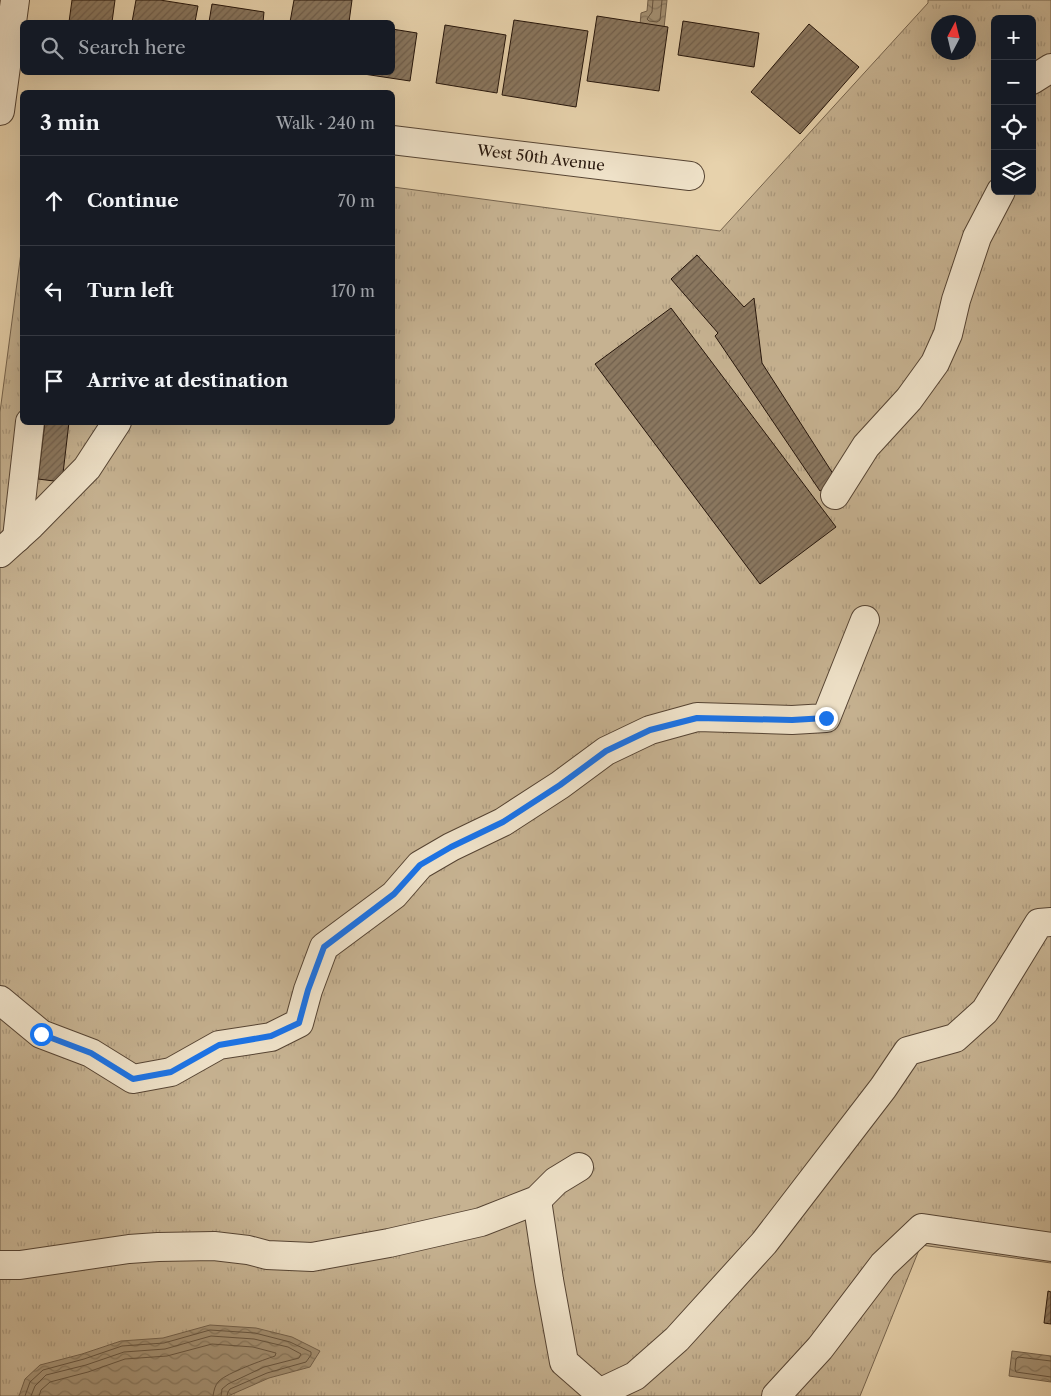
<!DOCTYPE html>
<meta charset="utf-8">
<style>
:root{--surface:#171b24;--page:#20242c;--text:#f1f3f6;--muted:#9ea1a6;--line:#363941}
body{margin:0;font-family:"Libre Caslon Text",serif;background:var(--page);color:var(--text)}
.controls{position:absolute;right:15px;top:15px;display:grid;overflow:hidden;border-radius:8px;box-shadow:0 5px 20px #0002}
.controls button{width:45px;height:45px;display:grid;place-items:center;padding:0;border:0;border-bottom:1px solid var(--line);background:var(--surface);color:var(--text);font:25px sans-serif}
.compass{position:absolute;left:931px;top:15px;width:45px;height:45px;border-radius:50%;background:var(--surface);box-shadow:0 5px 20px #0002;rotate:7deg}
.stop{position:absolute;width:15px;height:15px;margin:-11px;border:4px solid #1a73e8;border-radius:50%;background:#fff}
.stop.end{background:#1a73e8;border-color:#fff;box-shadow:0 1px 5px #0008}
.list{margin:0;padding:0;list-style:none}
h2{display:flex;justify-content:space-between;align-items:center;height:65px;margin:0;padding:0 20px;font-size:21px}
h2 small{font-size:16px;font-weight:400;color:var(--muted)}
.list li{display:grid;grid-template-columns:32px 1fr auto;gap:15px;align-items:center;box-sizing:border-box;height:90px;padding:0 20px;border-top:1px solid var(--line)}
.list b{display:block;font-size:19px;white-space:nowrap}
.list em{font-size:16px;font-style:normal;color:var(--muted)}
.icon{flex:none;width:28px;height:28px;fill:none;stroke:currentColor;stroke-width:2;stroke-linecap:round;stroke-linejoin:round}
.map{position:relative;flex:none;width:1051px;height:1396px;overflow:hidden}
.search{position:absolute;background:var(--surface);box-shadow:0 5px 20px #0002;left:20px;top:20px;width:375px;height:55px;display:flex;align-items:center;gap:12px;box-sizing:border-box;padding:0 18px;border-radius:8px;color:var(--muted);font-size:19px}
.panel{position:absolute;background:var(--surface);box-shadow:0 5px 20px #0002;left:20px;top:90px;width:375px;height:335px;border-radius:8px}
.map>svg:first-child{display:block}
</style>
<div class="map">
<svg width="1051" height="1396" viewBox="0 0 1051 1396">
<defs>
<pattern id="grass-tufts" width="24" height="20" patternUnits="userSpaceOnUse" patternTransform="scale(1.25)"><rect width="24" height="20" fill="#c6b291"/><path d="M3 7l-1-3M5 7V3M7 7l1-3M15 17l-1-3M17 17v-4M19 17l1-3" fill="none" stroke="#aa987c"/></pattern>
<pattern id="water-waves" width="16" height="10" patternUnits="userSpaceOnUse" patternTransform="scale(1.25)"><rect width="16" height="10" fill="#a59275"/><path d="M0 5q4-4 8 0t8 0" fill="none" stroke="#86765e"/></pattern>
<pattern id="building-hatch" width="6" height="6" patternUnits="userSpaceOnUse" patternTransform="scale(1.25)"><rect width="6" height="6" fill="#8a775f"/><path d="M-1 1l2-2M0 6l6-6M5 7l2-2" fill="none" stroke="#71604d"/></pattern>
</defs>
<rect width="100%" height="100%" fill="#e7d2ac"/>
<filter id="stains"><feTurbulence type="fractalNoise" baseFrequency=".004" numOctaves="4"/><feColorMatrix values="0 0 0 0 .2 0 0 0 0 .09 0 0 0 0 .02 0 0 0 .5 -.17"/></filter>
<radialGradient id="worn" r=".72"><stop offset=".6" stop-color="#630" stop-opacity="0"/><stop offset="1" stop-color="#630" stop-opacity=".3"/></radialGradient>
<path fill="url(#grass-tufts)" stroke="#76644e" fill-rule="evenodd" d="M928,0H1051V1263L921,1245L860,1396H0V412L22,245V422H392L393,187L720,231L928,3ZM995,19H1032V191H995ZM938,22H968V52H938Z"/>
<g fill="url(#water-waves)" stroke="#72604b">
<polygon points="648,0 667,0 664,28 640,25 641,13 647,11"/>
<polygon points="210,1325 256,1328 292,1337 320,1351 310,1367 269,1378 228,1396 19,1396 25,1379 40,1365 82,1354 121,1341 163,1338"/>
<polygon points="1012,1351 1051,1356 1051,1382 1009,1376"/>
</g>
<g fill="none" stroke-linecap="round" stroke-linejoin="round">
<g stroke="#655440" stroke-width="1">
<polyline points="653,0 652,12 647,19 649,21 657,22 660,20 662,0"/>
<polyline points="1051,1361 1018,1357 1016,1359 1015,1369 1016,1372 1051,1377"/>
<polyline points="25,1396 30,1382 43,1370 84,1359 122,1346 164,1343 210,1330 255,1333 290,1342 311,1352 311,1355 306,1362 267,1373 230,1389 228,1392 227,1396"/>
<polyline points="31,1396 35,1386 46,1375 86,1365 124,1352 165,1349 211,1336 254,1339 288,1347 301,1354 299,1358 264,1367 228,1384 222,1389 221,1396"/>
<path d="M39,1396L41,1390L50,1382L88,1372L125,1359L167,1356L212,1344L253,1347L276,1353L275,1356C263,1360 227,1373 219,1381C215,1385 214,1390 213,1396"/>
</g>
</g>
<g fill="url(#building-hatch)" stroke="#25150b">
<polygon points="72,0 115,0 112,22 69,22"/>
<polygon points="136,0 160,0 198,6 195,22 132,22"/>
<polygon points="294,0 352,0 349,22 290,22"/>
<polygon points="212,4 264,12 263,22 209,22"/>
<polygon points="597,16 668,27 659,91 587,81"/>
<polygon points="514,20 588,31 576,107 502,95"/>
<polygon points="683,21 759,33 754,67 678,55"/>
<polygon points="809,24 859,67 800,134 751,92"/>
<polygon points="445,25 506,35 497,93 436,83"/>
<polygon points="392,29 417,33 410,81 357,73 392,72"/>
<polygon points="697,255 744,307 754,298 762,363 837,480 820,491 715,336 718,333 671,279"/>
<polygon points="671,308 836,527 760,584 595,364"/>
<polygon points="45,422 69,422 62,482 38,479"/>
<polygon points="1048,1291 1051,1292 1051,1324 1044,1323"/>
</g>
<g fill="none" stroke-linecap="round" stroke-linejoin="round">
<defs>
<g id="minor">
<polyline points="1032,80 1051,68"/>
<polyline points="0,111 15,0"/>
<path id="s1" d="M392,140L690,176"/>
<polyline points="835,495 866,446 909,399 935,363 948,334 956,300 977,237 1001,191"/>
<polyline points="17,538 30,422"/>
<polyline points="0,553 31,525 87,468 117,422"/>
<polyline points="0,1000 41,1034 91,1053 133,1079 171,1072 219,1045 271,1037 299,1023 308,990 324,947 394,895 420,865 451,847 503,822 560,785 606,751 650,730 697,717 792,720 826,718 865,620"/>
<polyline points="537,1200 549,1280 564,1362 603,1396"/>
<polyline points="0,1265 20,1265 129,1249 158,1247 214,1246 248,1250 267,1255 312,1257 389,1243 481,1222 537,1200 556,1181 579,1167"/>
<polyline points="596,1396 599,1393 635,1376 677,1339 764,1243 883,1088 908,1051 955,1038 985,1011 1039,923 1051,922"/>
<polyline points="776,1396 820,1348 883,1265 922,1228 1051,1247"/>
</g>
</defs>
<use href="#minor" stroke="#564433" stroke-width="30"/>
<use href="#minor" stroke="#efe2c9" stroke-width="28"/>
</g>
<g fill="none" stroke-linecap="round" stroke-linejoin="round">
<polyline stroke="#1a73e8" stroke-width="6" points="41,1034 91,1053 133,1079 171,1072 219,1045 271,1036 299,1023 308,990 324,947 394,894 420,865 451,847 503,822 560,785 606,751 650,730 697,718 792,720 826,718"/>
</g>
<g text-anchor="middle" stroke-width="4" stroke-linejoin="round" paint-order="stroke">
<g font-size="15" fill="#25150b" stroke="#efe2c9">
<text dy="5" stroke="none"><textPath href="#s1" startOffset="150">West 50th Avenue</textPath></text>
</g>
</g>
<rect width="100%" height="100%" filter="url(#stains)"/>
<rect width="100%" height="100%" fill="url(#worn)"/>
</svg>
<div class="controls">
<button>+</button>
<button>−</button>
<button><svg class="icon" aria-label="locate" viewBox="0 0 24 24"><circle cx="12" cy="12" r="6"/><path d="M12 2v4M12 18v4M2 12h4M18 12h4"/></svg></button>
<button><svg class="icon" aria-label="layers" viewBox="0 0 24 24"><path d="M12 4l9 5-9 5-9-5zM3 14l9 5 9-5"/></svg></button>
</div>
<svg class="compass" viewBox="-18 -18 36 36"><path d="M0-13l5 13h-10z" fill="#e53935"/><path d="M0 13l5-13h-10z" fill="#9ea1a6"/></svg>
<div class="stop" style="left:41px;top:1034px"></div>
<div class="stop end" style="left:826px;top:718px"></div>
<div class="search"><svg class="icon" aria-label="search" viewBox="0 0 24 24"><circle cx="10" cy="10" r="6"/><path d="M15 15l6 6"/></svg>Search here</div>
<section class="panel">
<h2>3 min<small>Walk · 240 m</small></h2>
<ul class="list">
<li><svg class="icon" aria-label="ahead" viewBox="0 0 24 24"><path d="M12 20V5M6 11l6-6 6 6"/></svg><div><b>Continue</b></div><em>70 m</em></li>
<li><svg class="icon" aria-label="left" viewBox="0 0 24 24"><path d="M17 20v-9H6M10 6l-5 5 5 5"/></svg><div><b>Turn left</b></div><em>170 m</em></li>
<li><svg class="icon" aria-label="arrive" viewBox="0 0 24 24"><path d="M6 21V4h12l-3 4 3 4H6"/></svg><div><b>Arrive at destination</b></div></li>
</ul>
</section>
</div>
